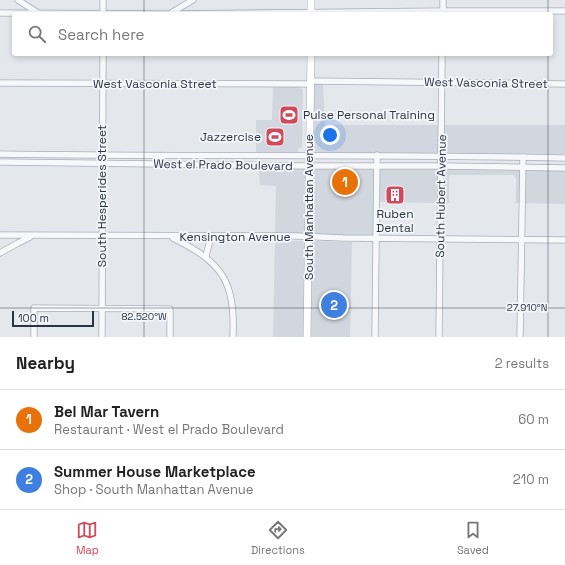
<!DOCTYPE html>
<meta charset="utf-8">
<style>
:root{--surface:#fff;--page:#f2f2f2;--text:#222;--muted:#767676;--line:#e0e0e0;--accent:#d1495b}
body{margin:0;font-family:"Space Grotesk",sans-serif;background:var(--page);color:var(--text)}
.scale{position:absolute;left:12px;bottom:10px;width:82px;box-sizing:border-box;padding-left:4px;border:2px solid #2b3445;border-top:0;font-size:11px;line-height:14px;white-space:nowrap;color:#2b3445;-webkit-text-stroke:3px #f4f6f9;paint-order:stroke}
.you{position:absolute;left:330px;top:135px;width:14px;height:14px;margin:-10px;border:3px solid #fff;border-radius:50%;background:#1a73e8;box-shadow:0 0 0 6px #1a73e833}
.badge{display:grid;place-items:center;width:26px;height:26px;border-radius:50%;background:var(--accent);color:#fff;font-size:13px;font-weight:700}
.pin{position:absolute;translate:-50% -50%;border:2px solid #fff;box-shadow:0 1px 4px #0006}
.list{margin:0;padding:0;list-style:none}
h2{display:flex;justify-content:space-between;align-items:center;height:52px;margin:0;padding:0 16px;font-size:17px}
h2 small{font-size:13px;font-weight:400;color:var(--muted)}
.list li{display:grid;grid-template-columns:26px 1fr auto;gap:12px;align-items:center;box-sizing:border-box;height:60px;padding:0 16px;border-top:1px solid var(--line)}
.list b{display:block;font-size:15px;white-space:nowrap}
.list p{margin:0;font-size:13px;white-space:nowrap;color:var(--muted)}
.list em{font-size:13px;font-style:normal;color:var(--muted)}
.icon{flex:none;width:22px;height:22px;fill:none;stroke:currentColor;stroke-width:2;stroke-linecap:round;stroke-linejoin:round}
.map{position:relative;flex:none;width:565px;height:337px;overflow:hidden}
.search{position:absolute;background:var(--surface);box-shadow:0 2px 6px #0003;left:12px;right:12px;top:12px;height:44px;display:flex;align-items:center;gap:10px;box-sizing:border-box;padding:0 14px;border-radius:4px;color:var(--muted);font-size:15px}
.sheet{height:172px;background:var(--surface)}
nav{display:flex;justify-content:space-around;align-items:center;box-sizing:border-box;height:56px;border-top:1px solid var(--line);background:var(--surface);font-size:11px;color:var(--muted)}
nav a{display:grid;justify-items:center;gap:2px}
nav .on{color:var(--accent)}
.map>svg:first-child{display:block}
</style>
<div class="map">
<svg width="565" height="337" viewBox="0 0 565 337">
<rect width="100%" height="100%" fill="#e4e7ec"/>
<g fill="#d2d6de">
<polygon points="313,84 323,84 325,125 438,125 438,153 312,152"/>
<polygon points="273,87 300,87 303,90 302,148 298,148 298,152 269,152 265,154 256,154 256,120 272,120"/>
<polygon points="444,125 565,125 565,154 444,153"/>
<polygon points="259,169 306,169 306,235 275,234 276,186 260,185"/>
<polygon points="312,169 374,169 374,236 312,235"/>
<polygon points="380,169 438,169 438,203 380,202"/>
<polygon points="444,169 520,171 520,203 514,203 516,201 516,178 514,175 450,175 449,178 449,200 450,203 443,203"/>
<polygon points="526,171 565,171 565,204 525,203"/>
<polygon points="275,241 306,241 304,337 273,337"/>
<polygon points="312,241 352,242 350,337 310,337"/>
</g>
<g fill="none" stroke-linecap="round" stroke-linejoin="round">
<defs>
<g id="minor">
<polyline points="18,0 38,13"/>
<polyline points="0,13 170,14 443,11 565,11"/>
<polyline points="171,13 193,0"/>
<polyline points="103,14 103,0"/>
<polyline points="443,14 443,0"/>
<polyline points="310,81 565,84"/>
<polyline points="0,83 310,84"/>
<path d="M0,154C188,157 377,154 565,158"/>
<polyline points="0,162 309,166 441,166 565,168"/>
<polyline points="0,235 297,236 343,238 565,240"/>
<path d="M173,238C223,263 235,281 233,337"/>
<polyline points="0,253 18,243 30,237"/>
<polyline points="206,256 211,236"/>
<polyline points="34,337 34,308 170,309 170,337"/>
<polyline points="102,337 103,54"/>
<polyline points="375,337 377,155"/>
<polyline points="439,337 442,54"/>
<polyline points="520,337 523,157"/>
</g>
<g id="major">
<polyline points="311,14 311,0"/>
<polyline points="307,337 311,54"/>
</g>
</defs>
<use href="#minor" stroke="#a9aeb7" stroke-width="7"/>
<use href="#major" stroke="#a3abb8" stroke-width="8"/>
<use href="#minor" stroke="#f7f8fa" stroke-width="5.5"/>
<use href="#major" stroke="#fff" stroke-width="7"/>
</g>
<path fill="none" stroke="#2b3445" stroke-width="1" stroke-opacity="0.45" d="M144,0V14M548,0V14M144,54V337M548,54V337M0,308H565"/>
<defs>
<symbol id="stadium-square" viewBox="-11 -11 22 22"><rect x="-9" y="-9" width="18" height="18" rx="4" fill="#d1495b" stroke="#f4f6f9"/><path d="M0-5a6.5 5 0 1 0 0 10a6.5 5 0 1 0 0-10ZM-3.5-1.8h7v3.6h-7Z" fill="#fff"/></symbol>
<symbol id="building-square" viewBox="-11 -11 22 22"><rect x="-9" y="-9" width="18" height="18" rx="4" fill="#d1495b" stroke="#f4f6f9"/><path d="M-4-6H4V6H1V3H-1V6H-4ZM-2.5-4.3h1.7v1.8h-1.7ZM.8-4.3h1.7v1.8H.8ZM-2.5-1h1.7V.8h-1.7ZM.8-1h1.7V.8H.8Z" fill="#fff"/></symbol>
</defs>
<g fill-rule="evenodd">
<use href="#stadium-square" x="278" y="104" width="22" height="22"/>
<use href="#stadium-square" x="264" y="126" width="22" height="22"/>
<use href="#building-square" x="384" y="184" width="22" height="22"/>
</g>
<g text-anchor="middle" stroke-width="3.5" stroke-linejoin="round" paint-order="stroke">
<g font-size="12" fill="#2b3445" stroke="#f4f6f9">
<text transform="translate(486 83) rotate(1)" y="4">West Vasconia Street</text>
<text x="155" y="88">West Vasconia Street</text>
<text transform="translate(223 165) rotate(1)" y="4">West el Prado Boulevard</text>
<text transform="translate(102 196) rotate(-90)" y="4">South Hesperides Street</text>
<text transform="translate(441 196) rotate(-89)" y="4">South Hubert Avenue</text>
<text transform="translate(309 207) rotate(-90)" y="4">South Manhattan Avenue</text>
<text x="235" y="241">Kensington Avenue</text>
</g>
<g font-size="12" fill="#2b3445" stroke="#f4f6f9" text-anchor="start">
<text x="303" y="119">Pulse Personal Training</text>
<text x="261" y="141" text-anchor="end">Jazzercise</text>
<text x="395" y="218" text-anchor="middle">Ruben<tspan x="395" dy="14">Dental</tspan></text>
</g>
</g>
<g font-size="10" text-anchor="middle" fill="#2b3445" stroke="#f4f6f9" stroke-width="3.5" stroke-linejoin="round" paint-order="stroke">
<text x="527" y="311">27.910°N</text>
<text x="144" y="320">82.520°W</text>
</g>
</svg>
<div class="scale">100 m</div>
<div class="you"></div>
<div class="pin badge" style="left:345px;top:182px;background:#e8710a">1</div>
<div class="pin badge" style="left:334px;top:305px;background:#3f7fe0">2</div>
<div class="search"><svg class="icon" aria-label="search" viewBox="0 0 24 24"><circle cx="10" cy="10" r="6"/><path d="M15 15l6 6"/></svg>Search here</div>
</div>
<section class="sheet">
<h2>Nearby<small>2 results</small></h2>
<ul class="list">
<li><span class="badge" style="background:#e8710a">1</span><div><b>Bel Mar Tavern</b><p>Restaurant · West el Prado Boulevard</p></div><em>60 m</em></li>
<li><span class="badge" style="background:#3f7fe0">2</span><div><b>Summer House Marketplace</b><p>Shop · South Manhattan Avenue</p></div><em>210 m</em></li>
</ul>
</section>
<nav>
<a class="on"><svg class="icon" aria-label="map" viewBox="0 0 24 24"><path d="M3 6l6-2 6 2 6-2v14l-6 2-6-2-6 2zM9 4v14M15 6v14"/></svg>Map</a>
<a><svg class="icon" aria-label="directions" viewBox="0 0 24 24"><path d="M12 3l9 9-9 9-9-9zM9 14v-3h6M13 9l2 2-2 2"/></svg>Directions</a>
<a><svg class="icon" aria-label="saved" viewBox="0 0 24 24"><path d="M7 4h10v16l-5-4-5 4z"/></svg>Saved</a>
</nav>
